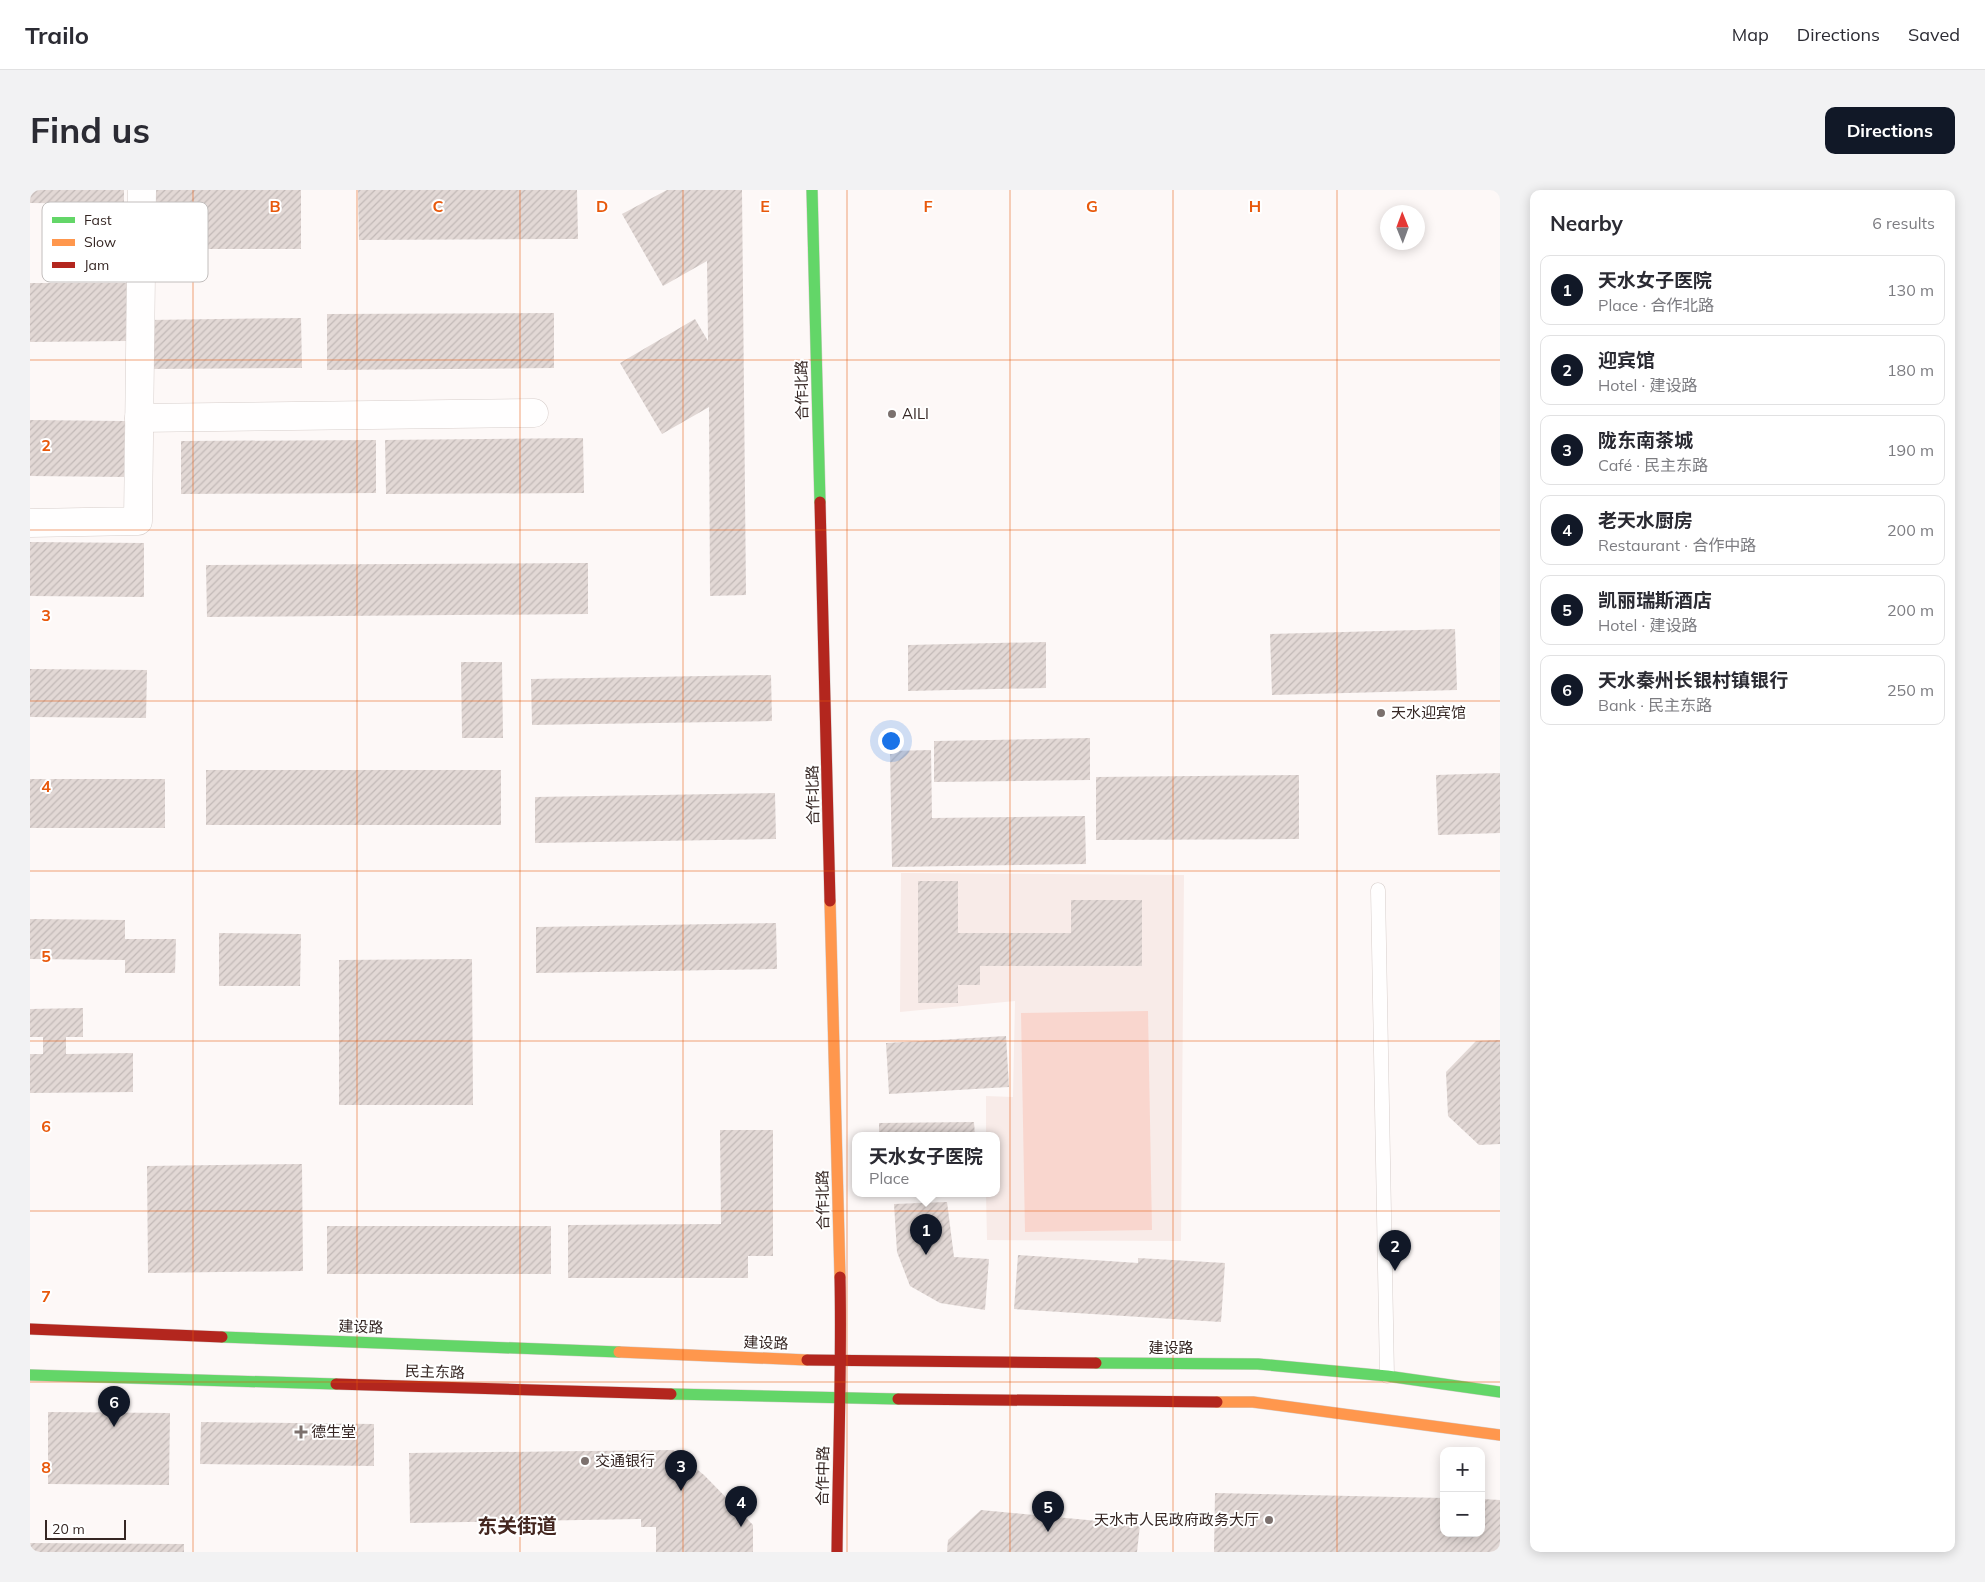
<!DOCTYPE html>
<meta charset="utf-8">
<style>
:root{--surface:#fff;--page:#f2f2f3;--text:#2b2b33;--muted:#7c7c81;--line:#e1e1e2;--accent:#111827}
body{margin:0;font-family:Mulish,"Noto Sans SC",sans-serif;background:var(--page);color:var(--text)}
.controls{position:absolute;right:15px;bottom:15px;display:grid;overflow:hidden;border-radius:10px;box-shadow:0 2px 12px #0003}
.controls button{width:45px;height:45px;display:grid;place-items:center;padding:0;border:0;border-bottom:1px solid var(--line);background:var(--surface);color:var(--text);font:25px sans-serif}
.compass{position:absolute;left:1350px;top:15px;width:45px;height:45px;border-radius:50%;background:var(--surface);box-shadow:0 2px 12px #0003;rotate:359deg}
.scale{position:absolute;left:15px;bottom:12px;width:81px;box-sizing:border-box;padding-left:5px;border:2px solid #352623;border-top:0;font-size:14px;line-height:18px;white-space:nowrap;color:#352623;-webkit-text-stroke:4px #fff;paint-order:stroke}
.you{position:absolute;left:860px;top:550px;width:18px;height:18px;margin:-12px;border:4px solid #fff;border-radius:50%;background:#1a73e8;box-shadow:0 0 0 8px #1a73e833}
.badge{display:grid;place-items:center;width:32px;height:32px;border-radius:50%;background:var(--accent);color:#fff;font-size:16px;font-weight:700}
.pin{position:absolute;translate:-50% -41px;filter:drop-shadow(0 1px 2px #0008)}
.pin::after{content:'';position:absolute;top:26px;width:18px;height:15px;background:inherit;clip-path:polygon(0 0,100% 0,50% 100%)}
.popup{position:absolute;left:822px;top:942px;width:148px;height:65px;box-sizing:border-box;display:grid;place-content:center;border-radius:10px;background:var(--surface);filter:drop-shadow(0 1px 4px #0005);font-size:16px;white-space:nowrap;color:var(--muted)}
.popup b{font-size:19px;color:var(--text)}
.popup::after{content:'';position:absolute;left:50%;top:100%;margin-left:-10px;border:10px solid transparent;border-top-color:var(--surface)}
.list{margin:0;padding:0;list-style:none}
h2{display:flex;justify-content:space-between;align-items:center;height:65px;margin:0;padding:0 20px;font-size:21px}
h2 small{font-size:16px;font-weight:400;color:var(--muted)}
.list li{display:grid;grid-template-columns:32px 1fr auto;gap:15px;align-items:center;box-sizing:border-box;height:70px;margin:0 10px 10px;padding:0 10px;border:1px solid var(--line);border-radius:10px}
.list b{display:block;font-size:19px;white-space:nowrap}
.list p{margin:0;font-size:16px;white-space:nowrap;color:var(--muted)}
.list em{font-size:16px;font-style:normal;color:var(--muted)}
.map{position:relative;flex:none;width:1470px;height:1362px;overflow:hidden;border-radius:10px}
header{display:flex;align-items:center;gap:30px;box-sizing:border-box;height:70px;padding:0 25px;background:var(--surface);border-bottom:1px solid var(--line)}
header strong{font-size:24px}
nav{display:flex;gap:28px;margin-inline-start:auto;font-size:18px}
.intro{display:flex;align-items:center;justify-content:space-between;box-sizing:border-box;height:120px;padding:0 30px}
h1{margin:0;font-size:35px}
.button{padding:12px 22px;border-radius:10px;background:var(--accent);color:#fff;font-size:18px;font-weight:700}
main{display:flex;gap:30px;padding:0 30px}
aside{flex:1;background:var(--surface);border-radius:10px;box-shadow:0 2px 12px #0003}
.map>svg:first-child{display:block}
</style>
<header>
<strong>Trailo</strong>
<nav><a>Map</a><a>Directions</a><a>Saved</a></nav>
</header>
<div class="intro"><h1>Find us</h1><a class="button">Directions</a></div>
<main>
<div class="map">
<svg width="1470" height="1362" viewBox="0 0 1470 1362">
<defs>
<pattern id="building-hatch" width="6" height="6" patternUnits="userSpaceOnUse" patternTransform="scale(1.25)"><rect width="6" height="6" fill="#e2d8d5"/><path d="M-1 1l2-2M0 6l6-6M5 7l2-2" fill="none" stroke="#c2b9b7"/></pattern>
</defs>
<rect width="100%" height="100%" fill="#fdf8f7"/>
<polygon fill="#f8ebe8" points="871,683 1154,685 1151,1051 957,1050 956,1004 966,1004 966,946 956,946 956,906 983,907 985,811 870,822"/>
<polygon fill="#f9d6ce" points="1118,821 1122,1040 995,1042 991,823"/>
<g fill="url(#building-hatch)">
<polygon points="0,0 94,0 94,14 0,13"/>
<rect x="125" y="0" width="146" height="59"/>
<polygon points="328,0 547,0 548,49 329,50"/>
<polygon points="637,0 712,0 716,405 680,406 679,217 632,244 590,173 665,129 678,151 677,71 633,96 592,24"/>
<polygon points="0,93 97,93 97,151 0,152"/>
<polygon points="524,123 524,178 297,180 297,124"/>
<polygon points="271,128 272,178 118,179 118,130"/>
<polygon points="0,230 95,231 94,287 0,286"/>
<polygon points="553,248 554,303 356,304 355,250"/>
<polygon points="346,250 346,303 151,304 151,251"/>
<polygon points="0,352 114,353 114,407 0,406"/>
<polygon points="558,373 558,424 177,427 176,375"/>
<polygon points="1425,439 1427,500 1242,505 1240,444"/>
<polygon points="1016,452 1016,498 878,501 878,455"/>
<polygon points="431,472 472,472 473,548 432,548"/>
<polygon points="0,479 117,480 116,528 0,527"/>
<polygon points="741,485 742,531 502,535 501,489"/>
<polygon points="1060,548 1060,590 904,592 904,551"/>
<polygon points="901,560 902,628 1055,626 1056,674 862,677 860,561"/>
<rect x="176" y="580" width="295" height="55"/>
<polygon points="1470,583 1470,643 1408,645 1406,585"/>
<polygon points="1269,585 1269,649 1066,650 1066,587"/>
<rect x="0" y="589" width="135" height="49"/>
<polygon points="745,603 746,649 505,653 505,607"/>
<polygon points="888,691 928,691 928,743 1041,743 1041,710 1112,710 1112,776 950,776 950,795 928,795 928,813 888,813"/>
<polygon points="0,729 95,730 95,749 146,749 145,783 95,783 95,770 0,769"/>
<polygon points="746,733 747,779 506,783 506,737"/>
<polygon points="189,743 271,744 270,796 189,796"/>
<polygon points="442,769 443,915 309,915 309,770"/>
<polygon points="53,818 53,847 36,847 36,864 103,863 103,902 0,903 0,864 13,864 13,847 0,847 0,819"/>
<polygon points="976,846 979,897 859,904 856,853"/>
<polygon points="1470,850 1470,954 1449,955 1418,926 1416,882 1446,851"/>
<polygon points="944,932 945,946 849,946 849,933"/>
<polygon points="690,940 743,940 743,1066 718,1066 718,1088 538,1088 538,1035 691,1034"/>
<polygon points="272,974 273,1081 118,1083 117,976"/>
<polygon points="917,1012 924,1067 959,1069 955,1120 910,1113 880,1096 867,1062 864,1014"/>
<rect x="297" y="1036" width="224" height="48"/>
<polygon points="988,1065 1108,1073 1108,1068 1195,1073 1191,1132 984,1119"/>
<polygon points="18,1222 140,1223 139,1295 18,1294"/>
<polygon points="171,1232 344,1234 344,1276 170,1274"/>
<polygon points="643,1260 674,1285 723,1335 723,1362 626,1362 626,1337 611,1337 611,1329 380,1333 379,1263"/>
<polygon points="1185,1303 1414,1308 1414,1343 1451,1343 1451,1309 1470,1310 1470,1362 1184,1362"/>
<polygon points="951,1320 1110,1335 1107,1362 917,1362 918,1350"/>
<polygon points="0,1353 154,1354 154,1362 0,1362"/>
</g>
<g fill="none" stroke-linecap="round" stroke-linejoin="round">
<defs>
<polyline id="lane" points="1348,700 1357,1186"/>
<g id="street">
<polyline points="109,228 504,223"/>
<polyline points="0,333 108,331 112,0"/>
</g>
<g id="fast">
<polyline points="782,0 790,312"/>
<polyline points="192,1147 589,1162"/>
<polyline points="1066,1173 1228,1174 1357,1186 1470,1202"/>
<polyline points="0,1185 306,1194"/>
<polyline points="641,1204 868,1209"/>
</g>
<g id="slow">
<polyline points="800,711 810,1087"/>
<polyline points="589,1162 777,1170"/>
<polyline points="1187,1212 1223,1212 1470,1245"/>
</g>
<g id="jam">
<polyline points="790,312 800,711"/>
<polyline points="0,1139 192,1147"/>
<polyline points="777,1170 1066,1173"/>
<polyline points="306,1194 641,1204"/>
<polyline points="868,1209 1187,1212"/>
<path d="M807,1362C808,1270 812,1179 810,1087"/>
</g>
</defs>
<use href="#lane" stroke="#d7cecb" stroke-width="15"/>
<use href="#street" stroke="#d7cecb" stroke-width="29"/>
<use href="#fast" stroke="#d7cecb" stroke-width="12"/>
<use href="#slow" stroke="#d7cecb" stroke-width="12"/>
<use href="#jam" stroke="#d7cecb" stroke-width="12"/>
<use href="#lane" stroke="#fffefe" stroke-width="14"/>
<use href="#street" stroke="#fffefe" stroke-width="28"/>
<use href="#fast" stroke="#63d668" stroke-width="11"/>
<use href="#slow" stroke="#ff974d" stroke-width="11"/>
<use href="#jam" stroke="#b3261e" stroke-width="11"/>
</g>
<path fill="none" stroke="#e8590c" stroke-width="1" stroke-opacity="0.55" d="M163,0V1362M327,0V1362M490,0V1362M653,0V1362M817,0V1362M980,0V1362M1143,0V1362M1307,0V1362M0,170H1470M0,340H1470M0,511H1470M0,681H1470M0,851H1470M0,1021H1470M0,1192H1470"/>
<g fill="#7b706d" stroke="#fff" stroke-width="2">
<circle cx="862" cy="224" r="5"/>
<circle cx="1351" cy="523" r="5"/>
<path d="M268.5 1234.5h5v5h5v5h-5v5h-5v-5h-5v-5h5z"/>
<circle cx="555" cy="1271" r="5"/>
<circle cx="1239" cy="1330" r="5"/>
</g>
<g text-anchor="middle" stroke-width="4" stroke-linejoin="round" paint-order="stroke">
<g font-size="15" fill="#352623" stroke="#fff">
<text transform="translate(772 200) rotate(-91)" y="5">合作北路</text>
<text transform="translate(783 605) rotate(-91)" y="5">合作北路</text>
<text transform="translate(793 1010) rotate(-91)" y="5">合作北路</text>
<text transform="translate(331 1137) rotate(2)" y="5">建设路</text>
<text transform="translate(736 1153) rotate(2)" y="5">建设路</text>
<text x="1141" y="1163">建设路</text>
<text transform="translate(405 1182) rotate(2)" y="5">民主东路</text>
<text transform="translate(793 1286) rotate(-89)" y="5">合作中路</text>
</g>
<g font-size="15" fill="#352623" stroke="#fff" text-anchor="start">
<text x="872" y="229">AILI</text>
<text x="1361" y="528">天水迎宾馆</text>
<text x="281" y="1247">德生堂</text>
<text x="565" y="1276">交通银行</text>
<text x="1229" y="1335" text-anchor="end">天水市人民政府政务大厅</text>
</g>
<g font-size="20" font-weight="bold" fill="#442720" stroke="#fff">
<text x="487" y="1343">东关街道</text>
</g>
</g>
<rect x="12" y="12" width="166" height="80" rx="8" fill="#fff" stroke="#c2bebd" stroke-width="1"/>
<rect x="22" y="27" width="23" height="6" fill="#63d668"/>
<rect x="22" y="49" width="23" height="7" fill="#ff974d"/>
<rect x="22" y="72" width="23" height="6" fill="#b3261e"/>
<g font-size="14" fill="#352623">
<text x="54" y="35">Fast</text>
<text x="54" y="57">Slow</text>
<text x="54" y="80">Jam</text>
</g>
<g font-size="16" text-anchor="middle" font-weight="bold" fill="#e8590c" stroke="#fff" stroke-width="4" stroke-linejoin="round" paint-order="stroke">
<text x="245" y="22">B</text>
<text x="408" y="22">C</text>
<text x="572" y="22">D</text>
<text x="735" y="22">E</text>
<text x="898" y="22">F</text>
<text x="1062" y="22">G</text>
<text x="1225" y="22">H</text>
<text x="16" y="261">2</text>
<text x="16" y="431">3</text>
<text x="16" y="602">4</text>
<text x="16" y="772">5</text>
<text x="16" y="942">6</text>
<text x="16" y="1112">7</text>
<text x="16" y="1283">8</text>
</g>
</svg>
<div class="controls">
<button>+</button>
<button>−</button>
</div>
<svg class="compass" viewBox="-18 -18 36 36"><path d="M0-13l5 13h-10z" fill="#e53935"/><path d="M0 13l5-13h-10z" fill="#7c7c81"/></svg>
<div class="scale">20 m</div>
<div class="you"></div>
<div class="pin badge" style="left:896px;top:1065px">1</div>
<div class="popup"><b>天水女子医院</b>Place</div>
<div class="pin badge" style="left:1365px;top:1081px">2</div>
<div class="pin badge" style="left:651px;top:1301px">3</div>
<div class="pin badge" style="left:711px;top:1337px">4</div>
<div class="pin badge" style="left:1018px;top:1342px">5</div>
<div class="pin badge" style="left:84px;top:1237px">6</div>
</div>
<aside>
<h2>Nearby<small>6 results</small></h2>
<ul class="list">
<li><span class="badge">1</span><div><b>天水女子医院</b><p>Place · 合作北路</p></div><em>130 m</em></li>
<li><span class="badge">2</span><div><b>迎宾馆</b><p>Hotel · 建设路</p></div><em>180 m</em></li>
<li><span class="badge">3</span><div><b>陇东南茶城</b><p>Café · 民主东路</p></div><em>190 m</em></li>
<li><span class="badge">4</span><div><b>老天水厨房</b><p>Restaurant · 合作中路</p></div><em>200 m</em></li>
<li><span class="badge">5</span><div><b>凯丽瑞斯酒店</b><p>Hotel · 建设路</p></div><em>200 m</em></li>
<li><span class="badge">6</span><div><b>天水秦州长银村镇银行</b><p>Bank · 民主东路</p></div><em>250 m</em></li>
</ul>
</aside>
</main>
